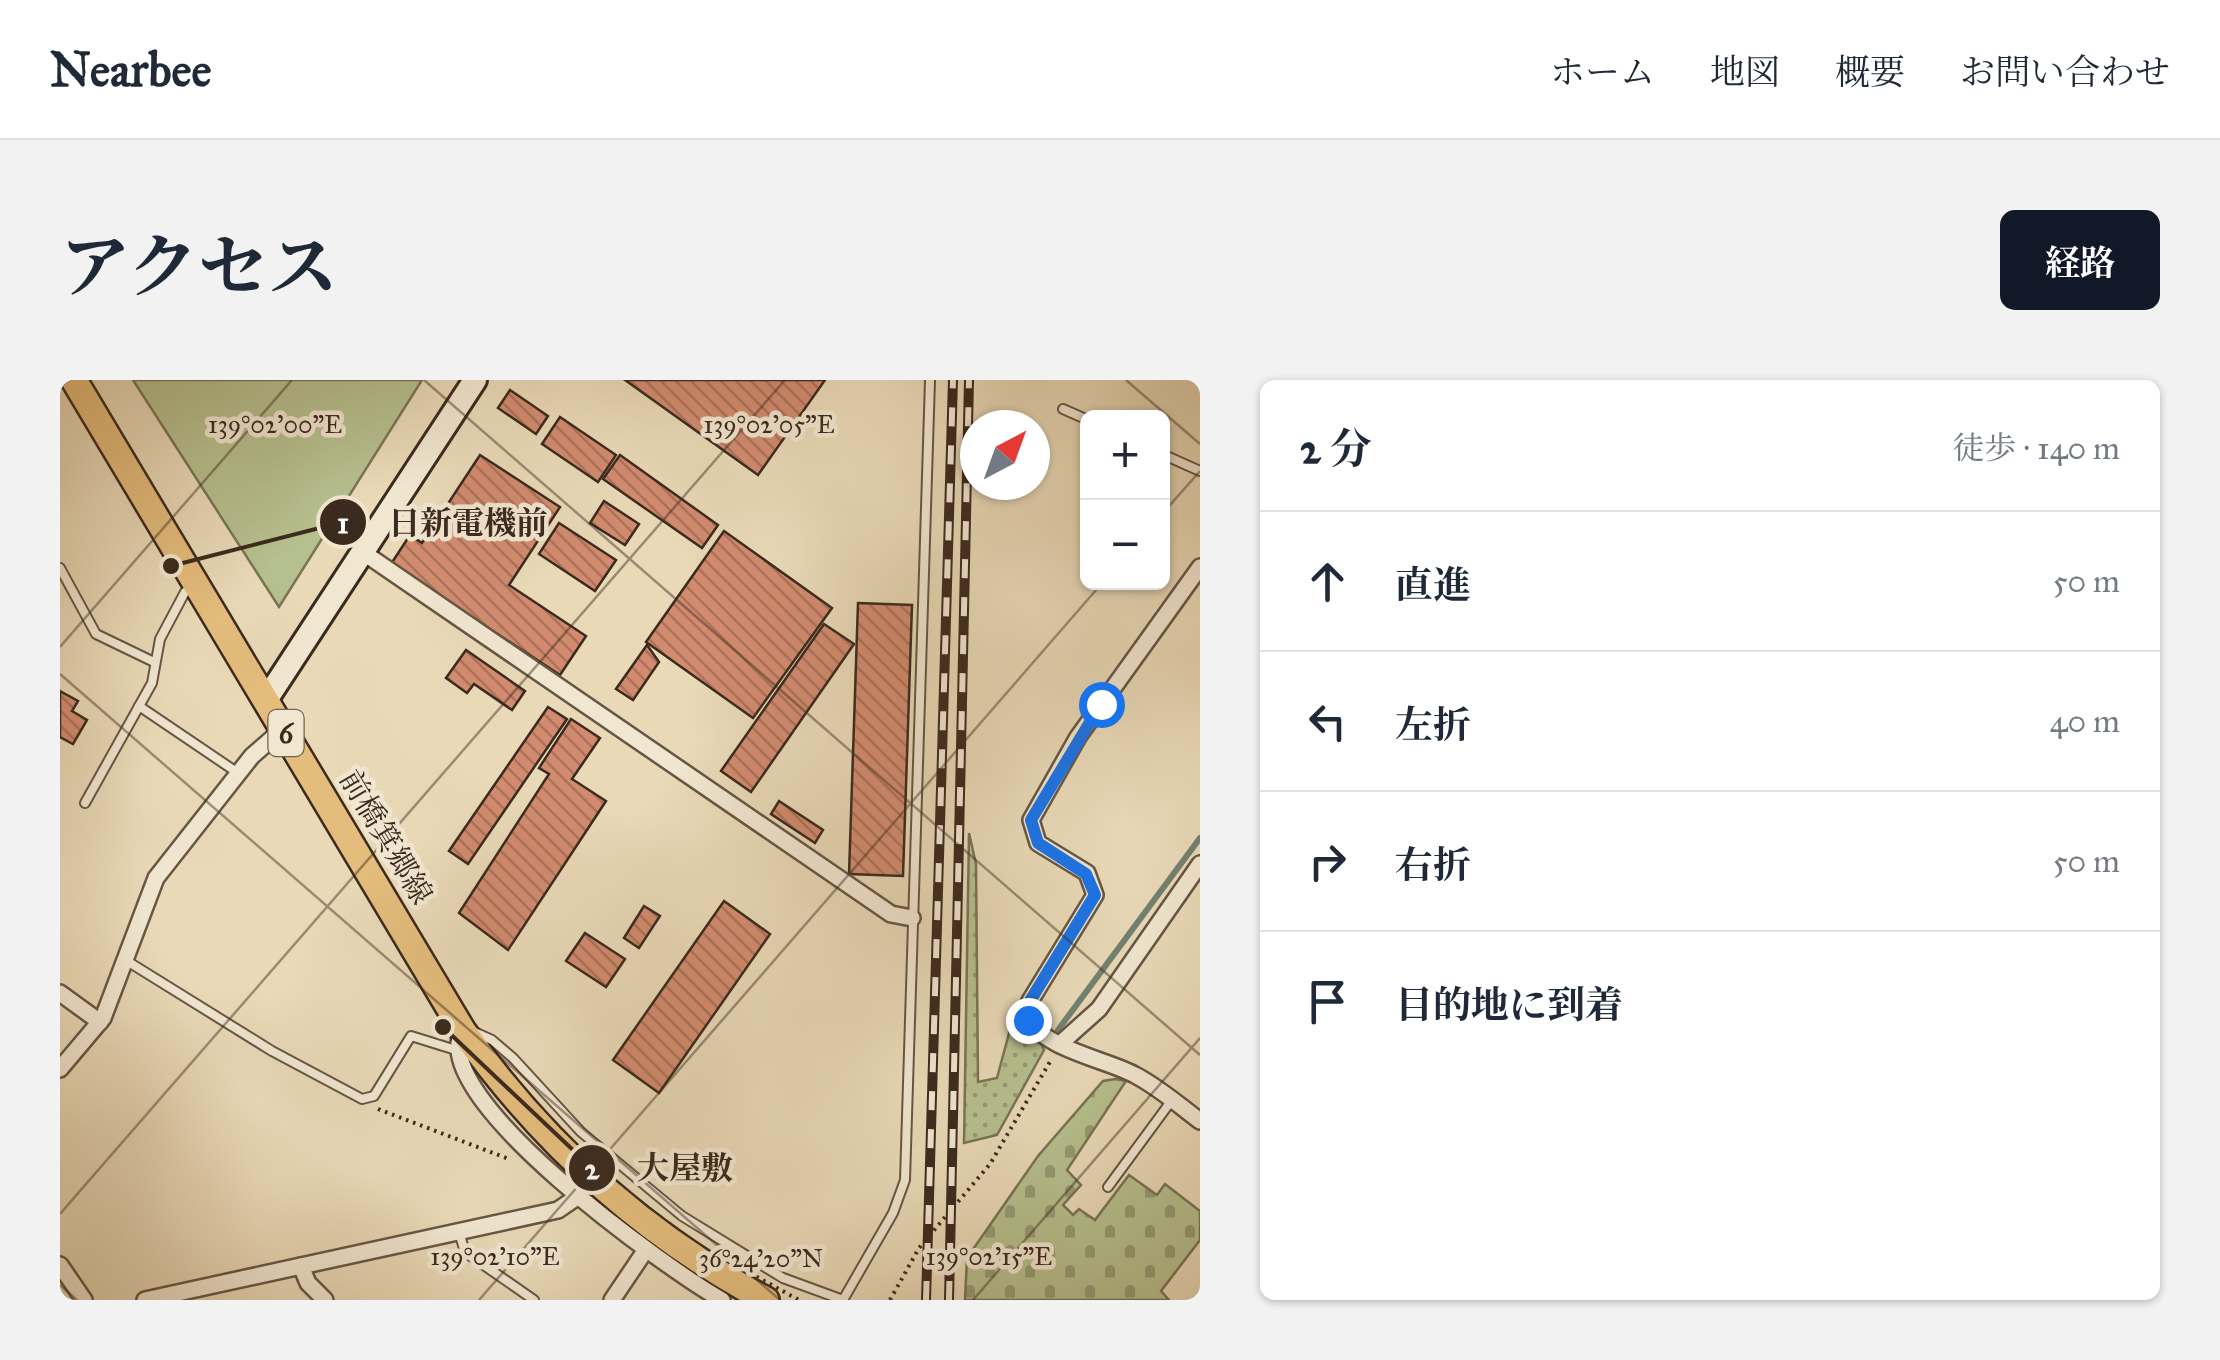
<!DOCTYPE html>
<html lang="ja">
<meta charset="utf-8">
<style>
:root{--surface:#fff;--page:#f2f2f3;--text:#1f2937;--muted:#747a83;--line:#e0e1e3;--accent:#111827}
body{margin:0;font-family:"IM FELL Great Primer","Noto Serif JP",serif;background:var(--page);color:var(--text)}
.controls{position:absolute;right:30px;top:30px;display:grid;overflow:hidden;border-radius:15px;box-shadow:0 2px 8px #0004}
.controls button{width:90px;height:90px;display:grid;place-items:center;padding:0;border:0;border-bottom:2px solid var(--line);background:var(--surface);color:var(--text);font:50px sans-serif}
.compass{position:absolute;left:900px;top:30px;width:90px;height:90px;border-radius:50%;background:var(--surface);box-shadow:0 2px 8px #0004;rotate:41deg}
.stop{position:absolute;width:30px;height:30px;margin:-22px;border:8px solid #1a73e8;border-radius:50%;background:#fff}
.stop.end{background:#1a73e8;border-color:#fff;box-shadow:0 2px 10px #0008}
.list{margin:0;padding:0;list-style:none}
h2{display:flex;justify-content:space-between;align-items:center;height:130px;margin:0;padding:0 40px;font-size:42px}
h2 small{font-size:32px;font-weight:400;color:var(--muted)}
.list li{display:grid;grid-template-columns:65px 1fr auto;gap:30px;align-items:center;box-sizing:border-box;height:140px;padding:0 40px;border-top:2px solid var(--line)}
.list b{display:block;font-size:38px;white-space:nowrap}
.list em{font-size:32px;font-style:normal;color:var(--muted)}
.icon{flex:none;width:55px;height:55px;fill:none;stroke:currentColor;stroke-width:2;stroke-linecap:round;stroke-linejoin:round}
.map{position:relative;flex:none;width:1140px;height:920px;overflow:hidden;border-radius:15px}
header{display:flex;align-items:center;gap:60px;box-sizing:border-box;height:140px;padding:0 50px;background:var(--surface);border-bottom:2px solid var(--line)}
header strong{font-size:48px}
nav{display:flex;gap:55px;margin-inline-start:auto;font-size:35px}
.intro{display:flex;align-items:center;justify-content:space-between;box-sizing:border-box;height:240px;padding:0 60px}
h1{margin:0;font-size:70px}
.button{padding:25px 45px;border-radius:15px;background:var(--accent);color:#fff;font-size:35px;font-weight:700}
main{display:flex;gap:60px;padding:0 60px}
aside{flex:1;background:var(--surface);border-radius:15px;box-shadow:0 2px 8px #0004}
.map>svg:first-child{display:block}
</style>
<header>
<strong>Nearbee</strong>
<nav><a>ホーム</a><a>地図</a><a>概要</a><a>お問い合わせ</a></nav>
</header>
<div class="intro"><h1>アクセス</h1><a class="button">経路</a></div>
<main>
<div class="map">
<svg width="1140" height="920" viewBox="0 0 1140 920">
<defs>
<pattern id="grass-dots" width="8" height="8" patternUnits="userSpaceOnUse" patternTransform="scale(2.5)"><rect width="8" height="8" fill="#b6bf8e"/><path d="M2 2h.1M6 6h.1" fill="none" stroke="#959b73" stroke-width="1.8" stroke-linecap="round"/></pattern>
<pattern id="cemetery-stones" width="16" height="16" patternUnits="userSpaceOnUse" patternTransform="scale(2.5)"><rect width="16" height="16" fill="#b6bf8e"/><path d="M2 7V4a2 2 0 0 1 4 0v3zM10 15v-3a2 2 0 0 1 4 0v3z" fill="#959b73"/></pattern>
<pattern id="building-back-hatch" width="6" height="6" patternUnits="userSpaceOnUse" patternTransform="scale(2.5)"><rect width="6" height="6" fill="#d28b6f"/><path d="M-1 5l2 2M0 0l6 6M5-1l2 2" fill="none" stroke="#ac725b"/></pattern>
</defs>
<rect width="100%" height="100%" fill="#e9d9b7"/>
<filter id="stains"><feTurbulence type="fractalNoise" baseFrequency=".002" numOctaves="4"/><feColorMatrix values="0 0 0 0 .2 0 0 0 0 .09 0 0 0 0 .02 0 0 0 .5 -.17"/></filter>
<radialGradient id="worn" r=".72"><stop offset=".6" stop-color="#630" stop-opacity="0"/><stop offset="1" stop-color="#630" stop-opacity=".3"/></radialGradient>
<polygon fill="url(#grass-dots)" stroke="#787456" stroke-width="2.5" points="909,453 916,484 918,702 937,698 951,646 981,664 984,670 937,755 904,763"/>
<polygon fill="url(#cemetery-stones)" stroke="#787456" stroke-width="2.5" points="1055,699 1066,701 1007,790 1021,805 1003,825 1013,835 1019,829 1035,840 1069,795 1097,815 1105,804 1140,831 1140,860 1101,911 1109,920 905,920 907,878 978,776 1043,701"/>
<polygon fill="#b6bf8e" stroke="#787456" stroke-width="2.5" points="73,0 362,0 219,227"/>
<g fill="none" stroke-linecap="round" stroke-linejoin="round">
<polyline stroke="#738171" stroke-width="6" points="998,650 1140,458"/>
</g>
<g fill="url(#building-back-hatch)" stroke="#3b2a1e" stroke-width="2.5">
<polygon points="565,0 765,0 698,95"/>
<polygon points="450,10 488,36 476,54 438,28"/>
<polygon points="500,37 556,75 538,102 482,64"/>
<polygon points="420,75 500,127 449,205 526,256 500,295 331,184 350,155 362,163"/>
<polygon points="560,75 658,145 642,168 543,99"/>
<polygon points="544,121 579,144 565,165 530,143"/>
<polygon points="499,143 556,180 535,211 479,174"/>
<polygon points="664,151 772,228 693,338 586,262"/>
<polygon points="798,223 852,225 843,496 789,494"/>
<polygon points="764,244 794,264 691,412 661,391"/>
<polygon points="587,265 599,282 573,320 556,309"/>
<polygon points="406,270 465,311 452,330 414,304 407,313 386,298"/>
<polygon points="0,311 18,321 12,331 27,340 13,364 0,357"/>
<polygon points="488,327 507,339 408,484 389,471"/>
<polygon points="511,339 540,358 512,399 546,421 448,570 399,533 489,394 479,388"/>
<polygon points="719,421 763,450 755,463 711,434"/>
<polygon points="664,521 710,554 599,713 553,680"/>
<polygon points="584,526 600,536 579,568 564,558"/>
<polygon points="525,553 565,579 546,607 506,581"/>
</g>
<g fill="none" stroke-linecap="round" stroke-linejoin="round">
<defs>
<g id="lane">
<polyline points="1003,29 1028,40"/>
<polyline points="1102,74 1140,91"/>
<polyline points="0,188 36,254 94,282"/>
<polyline points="79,326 178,393"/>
<polyline points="25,423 92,303 100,259 125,212 133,206"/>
<polyline points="67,581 212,671 302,719 314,716 351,656 396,670"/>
<polyline points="412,651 432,660 453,678 521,752 622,836 723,898 783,920"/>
<polyline points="1048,807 1112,720"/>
<polyline points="399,852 405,872 474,920"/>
<polyline points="783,920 833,833 845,800 870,0"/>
</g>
<g id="street">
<polyline points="304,173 831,534 852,538"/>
<path d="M1140,187L1018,357L971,440L978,463L1027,493L1035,515L970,621L966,635C981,669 1046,679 1075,695C1098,707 1119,725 1140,741"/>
<polyline points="0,613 40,642"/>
<path d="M403,651C364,716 610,891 662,920"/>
<polyline points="1001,663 1039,629 1140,484"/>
<polyline points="0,689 43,638 96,498 192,376 223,349"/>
<polyline points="0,885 24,920"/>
<polyline points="241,886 248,903 265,920"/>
<polyline points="85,920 498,830 517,817"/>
<polyline points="552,920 585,871"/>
</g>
<polyline id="secondary" points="206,320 415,0"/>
<path id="primary" d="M14,0L403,651C484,765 583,854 706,920"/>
</defs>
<use href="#lane" stroke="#665644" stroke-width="12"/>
<use href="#street" stroke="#665644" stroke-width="20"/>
<use href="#secondary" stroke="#3b2a1e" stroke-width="28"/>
<use href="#primary" stroke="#3b2a1e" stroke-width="30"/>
<g stroke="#3b2a1e" stroke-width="4" stroke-dasharray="2.5 5" stroke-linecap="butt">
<polyline points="318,729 449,779"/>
<polyline points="830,920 859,868 930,784 991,680"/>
</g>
<use href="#lane" stroke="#f1e6d0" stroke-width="8"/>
<use href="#street" stroke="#f1e6d0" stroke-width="15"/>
<use href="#secondary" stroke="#f1e6d0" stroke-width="22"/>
<use href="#primary" stroke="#e4bc7c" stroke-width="25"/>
<defs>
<g id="rail">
<polyline points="866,920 893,0"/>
<polyline points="889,920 909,0"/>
</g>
</defs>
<use href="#rail" stroke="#3b2a1e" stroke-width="10"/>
<use href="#rail" stroke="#f1e6d0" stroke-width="6" stroke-dasharray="19" stroke-linecap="butt"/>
<polyline stroke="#3b2a1e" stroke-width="4" stroke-dasharray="2.5 5" stroke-linecap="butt" points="657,875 739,920"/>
</g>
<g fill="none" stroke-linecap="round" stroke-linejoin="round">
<polyline stroke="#1a73e8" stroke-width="12" points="968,640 970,621 1035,515 1026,494 978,463 971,440 1041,324"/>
</g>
<path fill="none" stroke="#3b2a1e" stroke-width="2.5" stroke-opacity="0.45" d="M364,0L1140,675M1066,0L1140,64M1102,134L1140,91M0,267L232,0M0,294L720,920M0,834L725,0M0,905L17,920M419,920L1043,202M913,920L1140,658"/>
<g text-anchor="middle" stroke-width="9" stroke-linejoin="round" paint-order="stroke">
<rect fill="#f1e6d0" stroke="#726253" stroke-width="2.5" x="208.5" y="330" width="35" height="46" rx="8"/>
<g font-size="28" font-weight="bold" fill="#3b2a1e">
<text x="226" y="363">6</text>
</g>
<g font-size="30" fill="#3b2a1e" stroke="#f1e6d0">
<text transform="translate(326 457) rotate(59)" y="10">前橋箕郷線</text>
</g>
</g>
<g font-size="25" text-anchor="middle" fill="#3b2a1e" stroke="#f1e6d0" stroke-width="9" stroke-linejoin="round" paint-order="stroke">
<text x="709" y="53">139°02'05"E</text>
<text x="215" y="53">139°02'00"E</text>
<text x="435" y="885">139°02'10"E</text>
<text x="929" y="885">139°02'15"E</text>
<text x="701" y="887">36°24'20"N</text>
</g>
<path fill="none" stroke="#3b2a1e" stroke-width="4" d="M111 186L283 142M383 647L532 788"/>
<g fill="#3b2a1e" stroke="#f1e6d0" stroke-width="4">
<circle cx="111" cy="186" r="10"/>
<circle cx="383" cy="647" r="10"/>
<circle cx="283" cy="142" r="25"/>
<circle cx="532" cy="788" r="25"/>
</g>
<g font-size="30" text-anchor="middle" font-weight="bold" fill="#fff">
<text x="283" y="153">1</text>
<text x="532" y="799">2</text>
</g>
<g font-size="32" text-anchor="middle" font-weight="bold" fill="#3b2a1e" stroke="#f1e6d0" stroke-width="9" stroke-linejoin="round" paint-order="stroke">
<text x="408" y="154">日新電機前</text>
<text x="625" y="799">大屋敷</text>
</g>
<rect width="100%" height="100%" filter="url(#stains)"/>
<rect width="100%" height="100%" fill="url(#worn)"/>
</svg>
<div class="controls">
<button>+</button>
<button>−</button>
</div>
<svg class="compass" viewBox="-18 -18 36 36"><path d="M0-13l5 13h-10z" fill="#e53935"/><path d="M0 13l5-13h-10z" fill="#747a83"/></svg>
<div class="stop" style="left:1041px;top:324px"></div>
<div class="stop end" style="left:968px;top:640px"></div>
</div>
<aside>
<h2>2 分<small>徒歩 · 140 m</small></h2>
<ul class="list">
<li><svg class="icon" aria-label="ahead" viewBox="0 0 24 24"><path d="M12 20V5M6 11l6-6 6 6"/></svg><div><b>直進</b></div><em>50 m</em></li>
<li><svg class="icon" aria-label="left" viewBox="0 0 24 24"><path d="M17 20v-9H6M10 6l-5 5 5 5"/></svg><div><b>左折</b></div><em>40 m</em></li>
<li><svg class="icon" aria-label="right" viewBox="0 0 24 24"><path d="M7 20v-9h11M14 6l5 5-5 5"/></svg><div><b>右折</b></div><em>50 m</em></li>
<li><svg class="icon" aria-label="arrive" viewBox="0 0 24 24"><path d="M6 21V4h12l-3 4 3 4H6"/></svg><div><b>目的地に到着</b></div></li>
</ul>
</aside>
</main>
